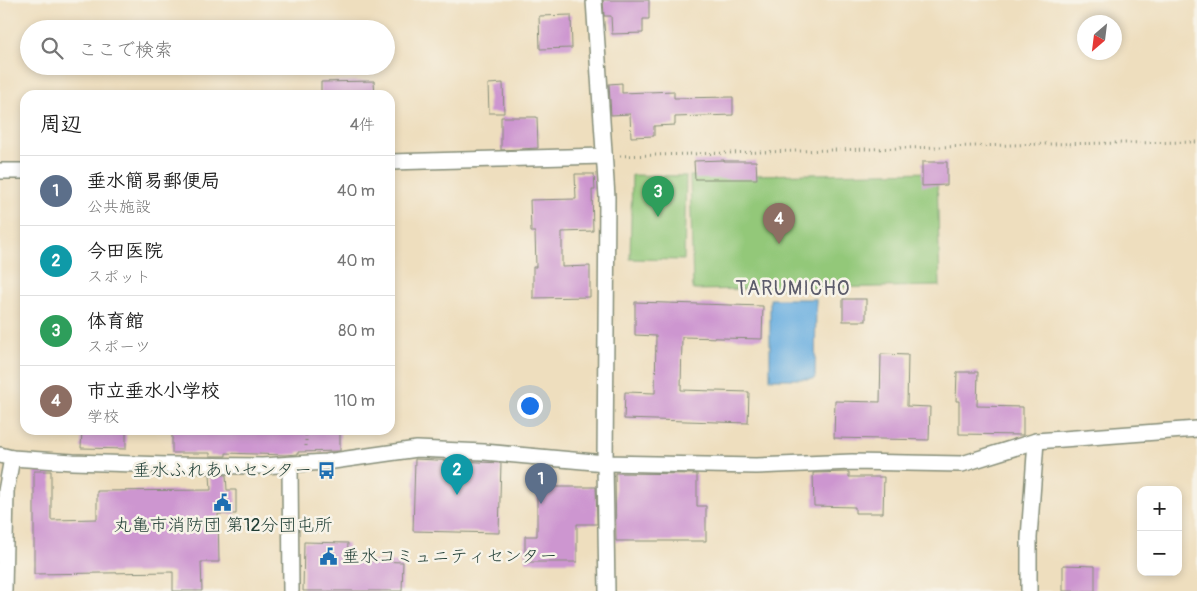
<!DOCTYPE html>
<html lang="ja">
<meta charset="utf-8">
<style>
:root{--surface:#fff;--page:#f6f6f6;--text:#222;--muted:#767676;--line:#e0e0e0;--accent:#d93025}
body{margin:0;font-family:Pangolin,"Klee One",sans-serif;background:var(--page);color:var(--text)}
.controls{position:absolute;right:15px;bottom:15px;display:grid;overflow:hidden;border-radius:10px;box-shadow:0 2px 8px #0003}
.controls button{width:45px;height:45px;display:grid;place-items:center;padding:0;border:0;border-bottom:1px solid var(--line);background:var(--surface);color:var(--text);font:25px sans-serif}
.compass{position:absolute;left:1077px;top:15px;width:45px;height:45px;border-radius:50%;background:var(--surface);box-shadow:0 2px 8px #0003;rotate:208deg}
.you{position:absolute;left:529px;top:405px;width:18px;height:18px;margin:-12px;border:4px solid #fff;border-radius:50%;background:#1a73e8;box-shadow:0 0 0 8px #1a73e833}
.badge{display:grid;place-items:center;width:32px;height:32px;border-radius:50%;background:var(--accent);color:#fff;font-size:16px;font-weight:700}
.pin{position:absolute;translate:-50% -41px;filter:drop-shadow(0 1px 2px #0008)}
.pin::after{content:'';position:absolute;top:26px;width:18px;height:15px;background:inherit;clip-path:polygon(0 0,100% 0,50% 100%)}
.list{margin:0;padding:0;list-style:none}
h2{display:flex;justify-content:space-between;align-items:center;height:65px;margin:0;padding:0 20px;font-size:21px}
h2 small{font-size:16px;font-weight:400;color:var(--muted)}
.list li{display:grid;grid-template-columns:32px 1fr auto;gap:15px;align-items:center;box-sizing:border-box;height:70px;padding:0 20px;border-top:1px solid var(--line)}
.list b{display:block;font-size:19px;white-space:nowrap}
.list p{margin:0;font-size:16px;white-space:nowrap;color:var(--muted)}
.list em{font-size:16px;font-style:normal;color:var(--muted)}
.icon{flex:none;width:28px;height:28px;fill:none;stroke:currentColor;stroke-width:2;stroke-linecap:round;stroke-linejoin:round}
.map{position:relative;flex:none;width:1197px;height:591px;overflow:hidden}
.search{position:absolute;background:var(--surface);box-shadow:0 2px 8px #0003;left:20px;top:20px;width:375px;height:55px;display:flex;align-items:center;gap:12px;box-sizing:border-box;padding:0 18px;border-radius:28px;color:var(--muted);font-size:19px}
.panel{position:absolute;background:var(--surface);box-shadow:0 2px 8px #0003;left:20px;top:90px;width:375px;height:345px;border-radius:15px}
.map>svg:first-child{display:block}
</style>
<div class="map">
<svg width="1197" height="591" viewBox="0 0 1197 591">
<rect width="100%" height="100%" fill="#f7f3e8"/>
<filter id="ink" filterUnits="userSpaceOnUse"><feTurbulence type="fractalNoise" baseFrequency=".02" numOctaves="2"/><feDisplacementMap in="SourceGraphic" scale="10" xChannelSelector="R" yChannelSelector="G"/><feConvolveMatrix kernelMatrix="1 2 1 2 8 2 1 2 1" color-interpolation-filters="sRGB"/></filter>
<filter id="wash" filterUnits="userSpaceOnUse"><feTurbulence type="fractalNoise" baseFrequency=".0096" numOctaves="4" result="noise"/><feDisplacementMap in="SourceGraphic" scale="20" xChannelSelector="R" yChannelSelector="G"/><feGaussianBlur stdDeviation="1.12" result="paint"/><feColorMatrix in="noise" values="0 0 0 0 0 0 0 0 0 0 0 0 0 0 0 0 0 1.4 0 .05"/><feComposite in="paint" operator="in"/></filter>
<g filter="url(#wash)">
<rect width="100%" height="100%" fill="#eedebe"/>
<g fill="#93c879" stroke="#598256">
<polygon points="937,172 940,286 693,290 690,176"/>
<polygon points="632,175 686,176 684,260 630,259"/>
</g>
<polygon fill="#6bafe0" stroke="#45768a" points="770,299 816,299 815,379 770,379"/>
<g id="blocks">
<g fill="#cd96d0">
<polygon points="603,0 649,0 649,19 643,19 643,33 612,34 611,16 604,16"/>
<polygon points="571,15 572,48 540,49 539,16"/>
<polygon points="374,81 375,95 321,95 321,82"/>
<polygon points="503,83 504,113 489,113 488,84"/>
<polygon points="622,83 622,93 674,91 674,98 733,97 733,115 675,117 675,125 654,126 654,136 631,137 630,114 611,115 609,84"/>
<polygon points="501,117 537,117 538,148 501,150"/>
<polygon points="724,160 724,161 756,161 757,179 695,179 694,161"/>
<polygon points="922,162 947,162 947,185 922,186"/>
<polygon points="575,174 594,174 595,190 592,190 593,231 562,232 562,267 590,266 590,297 533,298 533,267 536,267 535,232 531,232 530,200 576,199"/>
<rect x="843" y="299" width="23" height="22"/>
<polygon points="635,302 763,306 762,339 682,337 681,390 749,392 748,423 624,419 625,392 655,393 656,336 635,335"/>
<polygon points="881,354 908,355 907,406 930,407 929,440 834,438 835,401 880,402"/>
<polygon points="957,372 978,372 977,406 1023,407 1023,435 959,434 959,401 956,401"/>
<polygon points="82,430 126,430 126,449 81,448"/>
<polygon points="172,430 340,431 340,451 298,452 298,454 285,455 226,453 226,456 210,456 210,453 172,453"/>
<polygon points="415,459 501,463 499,533 413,531"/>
<polygon points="34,471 51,471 51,520 97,519 97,491 211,490 210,475 226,475 227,490 236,490 236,514 218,514 219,562 201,562 202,591 173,591 173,572 34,574"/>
<polygon points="849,472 849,477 884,477 883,513 855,513 855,507 814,506 813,473"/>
<polygon points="615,473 697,474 697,506 706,506 706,541 616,541"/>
<polygon points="537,487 596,487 597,524 577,524 577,562 525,562 525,536 537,536"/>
<polygon points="304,542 348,543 347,560 403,562 402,591 303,591"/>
<polygon points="1063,565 1095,566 1095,591 1063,591"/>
</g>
</g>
</g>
<g filter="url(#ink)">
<use href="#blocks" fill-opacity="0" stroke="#868e79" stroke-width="1"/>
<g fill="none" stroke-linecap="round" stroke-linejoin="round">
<defs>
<g id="street">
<polyline points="594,0 607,197 605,463 607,591"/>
<polyline points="390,162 604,156"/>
<polyline points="0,171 25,171"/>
<polyline points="0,455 12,458 73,462 166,465 262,466 326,462 417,449 484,452 605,463 756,466 852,462 962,464 1036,441 1197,429"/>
<polyline points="290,465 291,591"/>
<polyline points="4,591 6,491 12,458"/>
<polyline points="1029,591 1029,538 1036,441"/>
</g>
</defs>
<use href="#street" stroke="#868e79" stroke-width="18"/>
<g stroke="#868e79" stroke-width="3" stroke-dasharray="1 4" stroke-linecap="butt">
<polyline points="620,156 1046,144 1197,142"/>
<polyline points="306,430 306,448"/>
</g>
<use href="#street" stroke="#fff" stroke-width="15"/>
</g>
</g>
<defs>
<symbol id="bus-bare" viewBox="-9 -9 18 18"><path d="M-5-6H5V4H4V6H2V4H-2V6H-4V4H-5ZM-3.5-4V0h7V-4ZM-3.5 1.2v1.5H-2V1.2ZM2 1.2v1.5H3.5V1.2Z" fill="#1f6fb2" stroke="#f7f3e8" stroke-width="2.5" paint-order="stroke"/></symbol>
<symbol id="civic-bare" viewBox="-9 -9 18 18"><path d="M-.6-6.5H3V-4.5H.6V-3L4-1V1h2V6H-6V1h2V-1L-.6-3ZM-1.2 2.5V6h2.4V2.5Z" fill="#1f6fb2" stroke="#f7f3e8" stroke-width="2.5" paint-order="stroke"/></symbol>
</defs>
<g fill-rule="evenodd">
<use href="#bus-bare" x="314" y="458" width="25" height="25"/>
<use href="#civic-bare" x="210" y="490" width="25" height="25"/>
<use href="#civic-bare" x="316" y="544" width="25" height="25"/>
</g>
<g text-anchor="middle" stroke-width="5" stroke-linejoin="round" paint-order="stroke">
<g font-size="18" fill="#1f3d34" stroke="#f7f3e8" text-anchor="end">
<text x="312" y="476">垂水ふれあいセンター</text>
<text x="223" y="531" text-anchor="middle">丸亀市消防団 第12分団屯所</text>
<text x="342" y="562" text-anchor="start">垂水コミュニティセンター</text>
</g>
<g font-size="20" letter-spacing="1" fill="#5c5c6b" stroke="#f7f3e8">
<text x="793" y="295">TARUMICHO</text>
</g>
</g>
</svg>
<div class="controls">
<button>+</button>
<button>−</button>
</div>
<svg class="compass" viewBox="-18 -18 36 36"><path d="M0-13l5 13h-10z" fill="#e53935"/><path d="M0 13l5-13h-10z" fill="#767676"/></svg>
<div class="you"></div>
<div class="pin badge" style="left:541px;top:504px;background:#5c6f8a">1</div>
<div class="pin badge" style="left:457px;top:495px;background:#0f9aa8">2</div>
<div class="pin badge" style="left:658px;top:217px;background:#2e9e5b">3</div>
<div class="pin badge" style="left:779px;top:244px;background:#8d6e63">4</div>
<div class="search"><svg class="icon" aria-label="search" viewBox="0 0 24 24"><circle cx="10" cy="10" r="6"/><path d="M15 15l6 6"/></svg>ここで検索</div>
<section class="panel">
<h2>周辺<small>4件</small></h2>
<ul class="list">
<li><span class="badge" style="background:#5c6f8a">1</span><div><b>垂水簡易郵便局</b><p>公共施設</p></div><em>40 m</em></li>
<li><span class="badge" style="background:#0f9aa8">2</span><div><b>今田医院</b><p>スポット</p></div><em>40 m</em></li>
<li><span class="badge" style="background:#2e9e5b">3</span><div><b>体育館</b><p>スポーツ</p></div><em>80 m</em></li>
<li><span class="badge" style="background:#8d6e63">4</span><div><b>市立垂水小学校</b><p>学校</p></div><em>110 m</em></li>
</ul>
</section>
</div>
